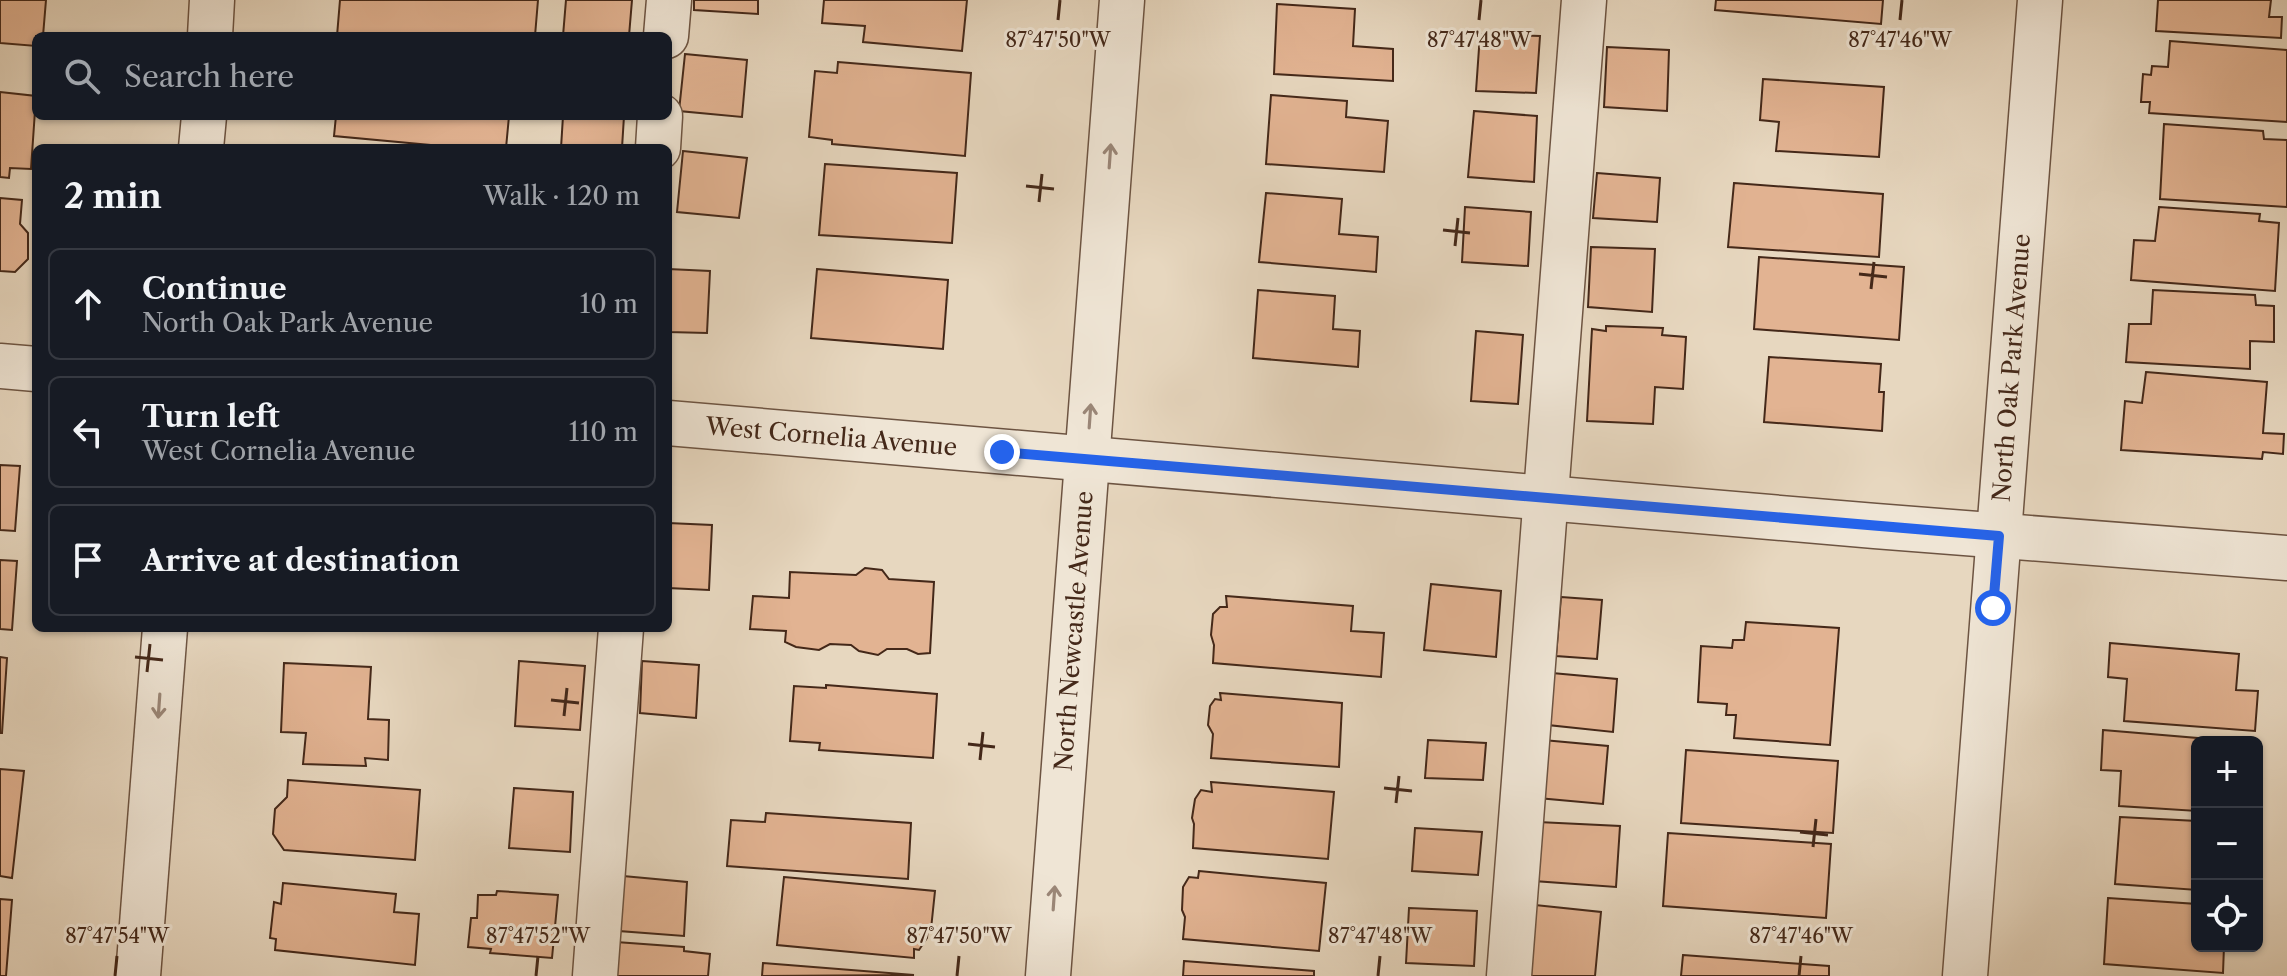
<!DOCTYPE html>
<meta charset="utf-8">
<style>
:root{--surface:#171b24;--page:#242831;--text:#f1f3f6;--muted:#9ea1a6;--line:#363941}
body{margin:0;font-family:"Libre Caslon Text",serif;background:var(--page);color:var(--text)}
.controls{position:absolute;right:24px;bottom:24px;display:grid;overflow:hidden;border-radius:12px;box-shadow:0 2px 6px #0004}
.controls button{width:72px;height:72px;display:grid;place-items:center;padding:0;border:0;border-bottom:2px solid var(--line);background:var(--surface);color:var(--text);font:40px sans-serif}
.stop{position:absolute;width:24px;height:24px;margin:-18px;border:6px solid #2563eb;border-radius:50%;background:#fff}
.stop.end{background:#2563eb;border-color:#fff;box-shadow:0 2px 8px #0008}
.list{margin:0;padding:0;list-style:none}
h2{display:flex;justify-content:space-between;align-items:center;height:104px;margin:0;padding:0 32px;font-size:34px}
h2 small{font-size:26px;font-weight:400;color:var(--muted)}
.list li{display:grid;grid-template-columns:52px 1fr auto;gap:24px;align-items:center;box-sizing:border-box;height:112px;margin:0 16px 16px;padding:0 16px;border:2px solid var(--line);border-radius:12px}
.list b{display:block;font-size:30px;white-space:nowrap}
.list p{margin:0;font-size:26px;white-space:nowrap;color:var(--muted)}
.list em{font-size:26px;font-style:normal;color:var(--muted)}
.icon{flex:none;width:44px;height:44px;fill:none;stroke:currentColor;stroke-width:2;stroke-linecap:round;stroke-linejoin:round}
.map{position:relative;flex:none;width:2287px;height:976px;overflow:hidden}
.search{position:absolute;background:var(--surface);box-shadow:0 2px 6px #0004;left:32px;top:32px;width:640px;height:88px;display:flex;align-items:center;gap:20px;box-sizing:border-box;padding:0 28px;border-radius:12px;color:var(--muted);font-size:30px}
.panel{position:absolute;background:var(--surface);box-shadow:0 2px 6px #0004;left:32px;top:144px;width:640px;height:488px;border-radius:12px}
.map>svg:first-child{display:block}
</style>
<div class="map">
<svg width="2287" height="976" viewBox="0 0 2287 976">
<rect width="100%" height="100%" fill="#e7d7bf"/>
<filter id="stains"><feTurbulence type="fractalNoise" baseFrequency=".0025" numOctaves="4"/><feColorMatrix values="0 0 0 0 .2 0 0 0 0 .09 0 0 0 0 .02 0 0 0 .5 -.17"/></filter>
<radialGradient id="worn" r=".72"><stop offset=".6" stop-color="#630" stop-opacity="0"/><stop offset="1" stop-color="#630" stop-opacity=".3"/></radialGradient>
<g fill="#e2b392" stroke="#442819" stroke-width="2">
<polygon points="0,0 46,0 43,36 36,36 36,46 0,43"/>
<polygon points="340,0 538,0 535,36 337,36"/>
<polygon points="566,0 632,0 629,36 563,36"/>
<polygon points="694,0 758,0 758,14 694,10"/>
<polygon points="824,0 967,0 962,51 863,42 865,26 822,23"/>
<polygon points="1716,0 1883,0 1881,24 1715,10"/>
<polygon points="2158,0 2271,0 2269,17 2282,17 2281,38 2156,31"/>
<polygon points="1277,4 1355,9 1353,46 1393,49 1393,81 1274,74"/>
<polygon points="1480,34 1540,36 1536,93 1476,91"/>
<polygon points="2170,41 2287,50 2287,122 2149,113 2150,102 2141,102 2143,74 2151,75 2152,66 2168,67"/>
<polygon points="1607,47 1669,50 1667,111 1604,107"/>
<polygon points="685,54 747,60 742,117 679,111"/>
<polygon points="838,62 971,73 965,156 832,144 832,140 809,137 815,71 837,73"/>
<polygon points="1763,79 1884,87 1879,157 1776,151 1779,122 1760,120"/>
<polygon points="0,92 36,96 31,169 10,168 9,178 0,177"/>
<polygon points="1271,95 1347,101 1346,117 1388,121 1384,172 1266,164"/>
<polygon points="1474,111 1537,116 1534,182 1468,177"/>
<polygon points="336,116 509,116 506,148 463,148 334,136"/>
<polygon points="563,116 624,116 622,148 561,148"/>
<polygon points="2164,124 2263,131 2264,139 2287,140 2287,207 2160,199"/>
<polygon points="683,151 747,158 739,218 677,212"/>
<polygon points="825,164 957,173 952,243 819,235"/>
<polygon points="1597,173 1660,178 1657,222 1593,218"/>
<polygon points="1734,183 1883,194 1879,257 1728,247"/>
<polygon points="1266,193 1342,199 1339,234 1378,237 1376,272 1259,262"/>
<polygon points="0,198 22,200 20,224 28,233 28,259 15,272 0,271"/>
<polygon points="1465,207 1531,212 1528,266 1462,262"/>
<polygon points="2159,207 2260,214 2259,221 2279,223 2275,291 2131,280 2134,240 2155,241"/>
<polygon points="1591,247 1655,249 1652,312 1588,307"/>
<polygon points="1759,257 1904,267 1899,340 1754,329"/>
<polygon points="668,269 710,271 707,333 668,332"/>
<polygon points="817,269 948,280 943,349 811,338"/>
<polygon points="1258,290 1335,296 1333,329 1360,331 1358,367 1253,358"/>
<polygon points="2153,290 2255,295 2256,305 2274,306 2274,342 2250,341 2250,369 2126,362 2129,324 2151,324"/>
<polygon points="1606,326 1663,328 1662,335 1686,337 1683,389 1655,387 1653,424 1587,421 1592,329 1606,331"/>
<polygon points="1476,331 1523,335 1518,404 1471,401"/>
<polygon points="1769,357 1881,364 1879,392 1884,392 1882,431 1764,422"/>
<polygon points="2146,372 2267,382 2263,433 2284,434 2283,454 2263,452 2262,459 2121,450 2125,401 2142,403"/>
<polygon points="0,465 20,466 15,531 0,530"/>
<polygon points="668,523 712,525 709,590 668,588"/>
<polygon points="0,560 17,561 12,630 0,629"/>
<polygon points="865,568 882,570 889,579 934,582 930,653 918,654 907,649 887,649 878,655 859,651 851,645 830,644 819,650 796,647 785,642 786,631 750,629 753,596 789,598 790,572 856,575"/>
<polygon points="1431,584 1501,591 1496,657 1424,650"/>
<polygon points="1226,596 1353,606 1351,631 1384,633 1381,677 1213,663 1214,645 1211,635 1213,614 1220,607 1227,607"/>
<polygon points="1561,597 1602,600 1597,659 1556,656"/>
<polygon points="1746,622 1839,628 1830,745 1734,738 1736,715 1726,715 1727,704 1698,702 1701,646 1732,648 1733,640 1744,640"/>
<polygon points="2110,643 2239,654 2236,690 2258,691 2255,731 2124,721 2127,679 2108,677"/>
<polygon points="0,657 7,658 2,733 0,733"/>
<polygon points="519,661 585,666 580,730 515,726"/>
<polygon points="642,661 699,665 696,718 640,713"/>
<polygon points="284,663 371,667 368,719 389,720 388,760 365,758 366,766 303,764 306,733 281,732"/>
<polygon points="1552,673 1617,679 1613,732 1548,725"/>
<polygon points="826,685 937,694 933,758 819,750 820,743 790,741 794,686 826,688"/>
<polygon points="1220,693 1342,703 1339,767 1211,758 1213,734 1208,725 1210,706 1215,699 1221,700"/>
<polygon points="2103,730 2233,741 2233,742 2197,742 2197,811 2119,806 2121,771 2101,770"/>
<polygon points="1428,740 1486,743 1483,780 1425,778"/>
<polygon points="1543,740 1608,746 1603,804 1538,798"/>
<polygon points="1686,750 1838,761 1833,833 1681,823"/>
<polygon points="0,769 24,771 12,878 0,876"/>
<polygon points="288,780 420,790 415,860 284,850 273,834 275,809 287,797"/>
<polygon points="1211,782 1334,792 1328,859 1193,848 1194,824 1192,818 1195,799 1201,790 1212,792"/>
<polygon points="514,788 573,792 570,852 509,848"/>
<polygon points="766,813 911,823 908,879 727,866 731,820 765,822"/>
<polygon points="2120,817 2197,821 2197,890 2115,884"/>
<polygon points="1538,822 1620,826 1616,887 1534,881"/>
<polygon points="1415,828 1482,832 1478,875 1412,871"/>
<polygon points="1668,833 1831,844 1826,918 1663,906"/>
<polygon points="1199,871 1326,883 1319,951 1183,939 1185,917 1182,910 1183,887 1189,877 1198,878"/>
<polygon points="623,876 687,882 684,936 619,931"/>
<polygon points="784,877 935,891 931,929 928,928 927,938 919,950 914,949 914,958 777,945"/>
<polygon points="283,883 396,894 394,912 419,914 415,965 275,950 276,939 270,938 274,902 281,904"/>
<polygon points="497,891 558,895 552,958 490,953 491,949 468,947 471,918 477,918 478,895 496,895"/>
<polygon points="2108,898 2197,904 2197,946 2224,946 2223,973 2104,964"/>
<polygon points="0,899 12,900 6,976 0,976"/>
<polygon points="1535,905 1601,912 1595,976 1528,976"/>
<polygon points="1409,908 1477,911 1474,966 1406,963"/>
<polygon points="616,942 684,947 684,951 710,954 708,976 614,976"/>
<polygon points="1683,955 1829,966 1829,976 1681,976"/>
<polygon points="1184,961 1314,971 1314,976 1183,976"/>
<polygon points="763,963 914,975 762,976"/>
</g>
<g fill="none" stroke-linecap="round" stroke-linejoin="round">
<defs>
<g id="minor">
<polyline points="210,36 212,0"/>
<polyline points="666,36 669,0"/>
<polyline points="201,148 204,116"/>
<polyline points="658,148 660,116"/>
<polyline points="0,366 36,369"/>
<path id="s1" d="M668,423L1875,526L2287,558"/>
<polyline points="138,976 165,628"/>
<polyline points="595,976 621,628"/>
<path id="s2" d="M1048,976L1122,0"/>
<polyline points="1509,976 1584,0"/>
<path id="s3" d="M1965,976L2040,0"/>
</g>
</defs>
<use href="#minor" stroke="#6d5442" stroke-width="47"/>
<use href="#minor" stroke="#efe5d5" stroke-width="44"/>
</g>
<defs><path id="oneway-shaft" d="M-6 0H5M1.5-3L5.5 0L1.5 3" fill="none" stroke-width="1.6" stroke-linecap="round" stroke-linejoin="round" transform="scale(2)"/></defs>
<g stroke="#9a8677">
<use href="#oneway-shaft" transform="translate(1110 156) rotate(-86)"/>
<use href="#oneway-shaft" transform="translate(1090 416) rotate(-86)"/>
<use href="#oneway-shaft" transform="translate(159 706) rotate(94)"/>
<use href="#oneway-shaft" transform="translate(1054 898) rotate(-86)"/>
</g>
<g fill="none" stroke-linecap="round" stroke-linejoin="round">
<polyline stroke="#2563eb" stroke-width="10" points="1002,452 1999,536 1993,608"/>
</g>
<path fill="none" stroke="#442819" stroke-width="3" d="M1058,20L1060,0M1479,20L1481,0M1900,20L1902,0M1026,186L1054,189M1039,202L1042,174M1443,230L1470,233M1455,246L1458,218M1859,274L1887,277M1871,289L1874,262M135,657L163,660M147,672L150,644M551,700L579,703M564,716L567,688M968,744L995,747M980,760L983,732M1384,788L1412,791M1396,803L1399,776M1800,832L1828,835M1813,847L1816,819M115,976L117,956M536,976L538,956M957,976L959,956M1378,976L1380,956M1799,976L1801,956"/>
<g text-anchor="middle" stroke-width="6" stroke-linejoin="round" paint-order="stroke">
<g font-size="24" fill="#442819" stroke="#efe5d5">
<text dy="8" stroke="none"><textPath href="#s3" startOffset="610">North Oak Park Avenue</textPath></text>
<text dy="8" stroke="none"><textPath href="#s1" startOffset="164">West Cornelia Avenue</textPath></text>
<text dy="8" stroke="none"><textPath href="#s2" startOffset="346">North Newcastle Avenue</textPath></text>
</g>
</g>
<g font-size="20" text-anchor="middle" fill="#442819" stroke="#efe5d5" stroke-width="6" stroke-linejoin="round" paint-order="stroke">
<text x="1058" y="47">87°47'50"W</text>
<text x="1479" y="47">87°47'48"W</text>
<text x="1900" y="47">87°47'46"W</text>
<text x="117" y="943">87°47'54"W</text>
<text x="538" y="943">87°47'52"W</text>
<text x="959" y="943">87°47'50"W</text>
<text x="1380" y="943">87°47'48"W</text>
<text x="1801" y="943">87°47'46"W</text>
</g>
<rect width="100%" height="100%" filter="url(#stains)"/>
<rect width="100%" height="100%" fill="url(#worn)"/>
</svg>
<div class="controls">
<button>+</button>
<button>−</button>
<button><svg class="icon" aria-label="locate" viewBox="0 0 24 24"><circle cx="12" cy="12" r="6"/><path d="M12 2v4M12 18v4M2 12h4M18 12h4"/></svg></button>
</div>
<div class="stop" style="left:1993px;top:608px"></div>
<div class="stop end" style="left:1002px;top:452px"></div>
<div class="search"><svg class="icon" aria-label="search" viewBox="0 0 24 24"><circle cx="10" cy="10" r="6"/><path d="M15 15l6 6"/></svg>Search here</div>
<section class="panel">
<h2>2 min<small>Walk · 120 m</small></h2>
<ul class="list">
<li><svg class="icon" aria-label="ahead" viewBox="0 0 24 24"><path d="M12 20V5M6 11l6-6 6 6"/></svg><div><b>Continue</b><p>North Oak Park Avenue</p></div><em>10 m</em></li>
<li><svg class="icon" aria-label="left" viewBox="0 0 24 24"><path d="M17 20v-9H6M10 6l-5 5 5 5"/></svg><div><b>Turn left</b><p>West Cornelia Avenue</p></div><em>110 m</em></li>
<li><svg class="icon" aria-label="arrive" viewBox="0 0 24 24"><path d="M6 21V4h12l-3 4 3 4H6"/></svg><div><b>Arrive at destination</b></div></li>
</ul>
</section>
</div>
